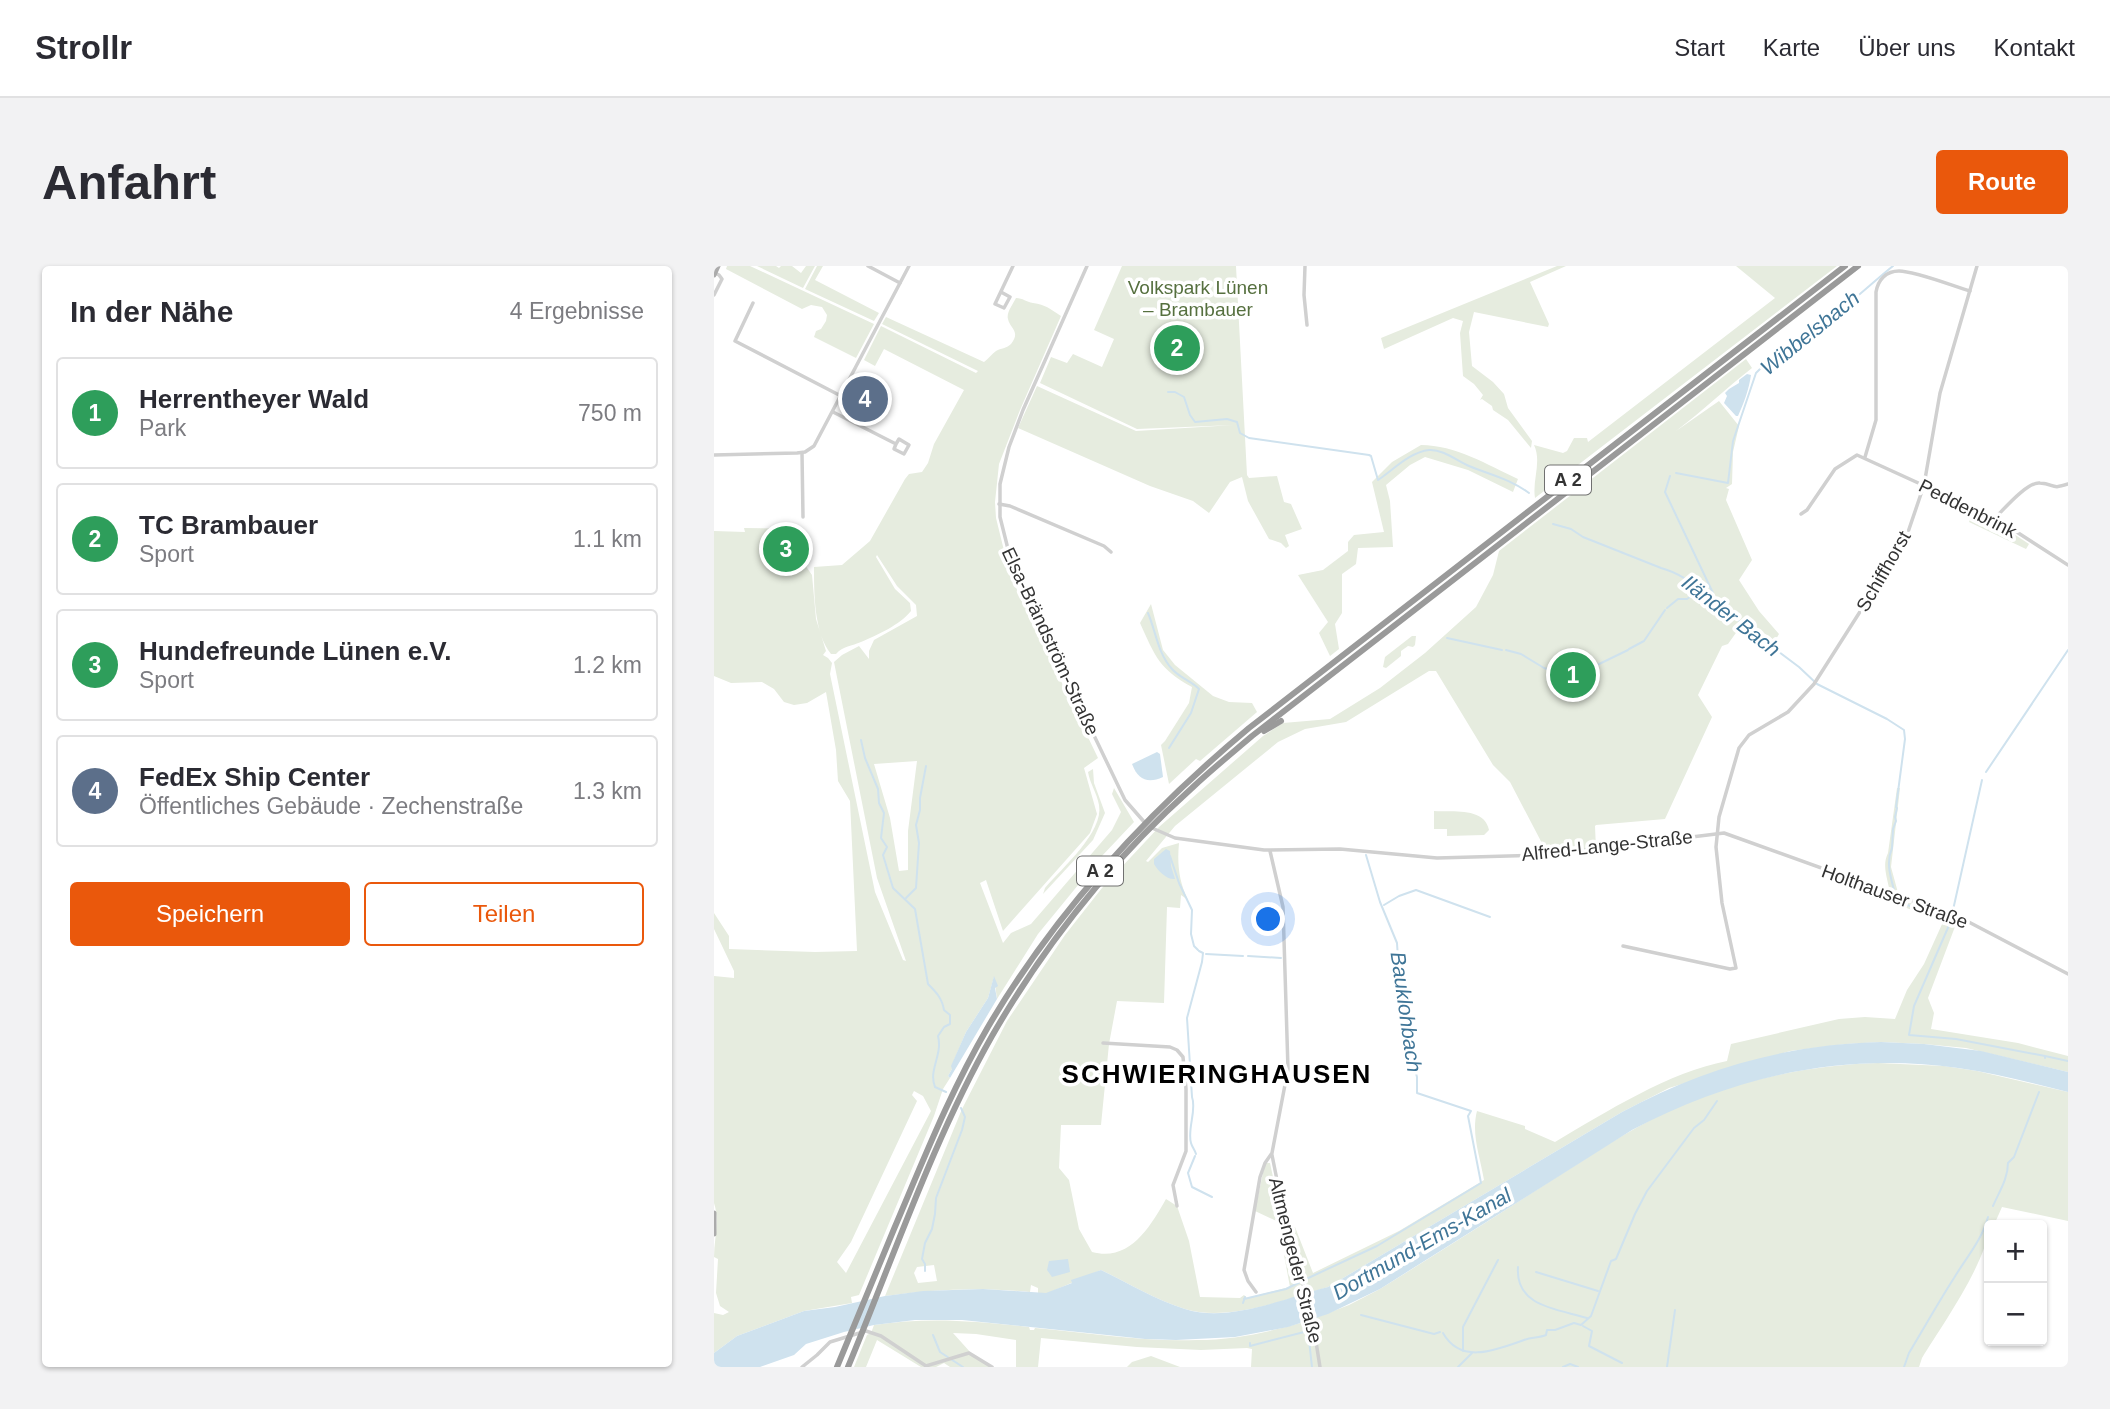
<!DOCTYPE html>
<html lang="de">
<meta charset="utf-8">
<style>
:root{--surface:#fff;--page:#f2f2f3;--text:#2b2b33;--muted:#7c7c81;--line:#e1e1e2;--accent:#ea580c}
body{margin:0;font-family:Helvetica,sans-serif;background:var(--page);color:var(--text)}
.controls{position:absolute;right:21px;bottom:21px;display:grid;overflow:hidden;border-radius:7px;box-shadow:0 2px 5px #0004}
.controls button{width:63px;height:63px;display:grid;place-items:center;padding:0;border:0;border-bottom:2px solid var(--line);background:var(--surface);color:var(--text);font:35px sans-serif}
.you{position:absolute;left:555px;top:654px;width:24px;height:24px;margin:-18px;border:5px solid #fff;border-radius:50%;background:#1a73e8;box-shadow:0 0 0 10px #1a73e833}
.badge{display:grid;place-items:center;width:46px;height:46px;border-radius:50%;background:var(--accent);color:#fff;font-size:23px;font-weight:700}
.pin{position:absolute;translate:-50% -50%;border:4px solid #fff;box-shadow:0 2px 7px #0006}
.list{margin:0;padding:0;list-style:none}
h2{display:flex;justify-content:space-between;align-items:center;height:91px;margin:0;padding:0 28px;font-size:30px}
h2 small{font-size:23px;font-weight:400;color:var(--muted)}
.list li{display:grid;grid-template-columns:46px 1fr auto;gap:21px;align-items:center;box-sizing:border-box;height:112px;margin:0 14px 14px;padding:0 14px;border:2px solid var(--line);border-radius:7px}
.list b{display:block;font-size:26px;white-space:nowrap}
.list p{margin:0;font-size:23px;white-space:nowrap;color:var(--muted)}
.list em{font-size:23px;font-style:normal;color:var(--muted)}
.actions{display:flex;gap:14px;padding:21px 28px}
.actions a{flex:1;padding:16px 0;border:2px solid var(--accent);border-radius:7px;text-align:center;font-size:24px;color:var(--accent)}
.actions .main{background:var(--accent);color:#fff}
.map{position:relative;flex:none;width:1354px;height:1101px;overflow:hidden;border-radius:7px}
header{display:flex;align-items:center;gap:42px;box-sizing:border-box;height:98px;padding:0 35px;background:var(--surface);border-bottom:2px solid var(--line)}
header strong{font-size:33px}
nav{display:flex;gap:38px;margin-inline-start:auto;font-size:24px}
.intro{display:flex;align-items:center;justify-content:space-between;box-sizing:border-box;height:168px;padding:0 42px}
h1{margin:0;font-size:49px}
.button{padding:18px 32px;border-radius:7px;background:var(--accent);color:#fff;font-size:24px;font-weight:700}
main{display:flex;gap:42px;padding:0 42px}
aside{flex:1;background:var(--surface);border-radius:7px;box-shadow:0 2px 5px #0004}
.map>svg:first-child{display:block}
</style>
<header>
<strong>Strollr</strong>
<nav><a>Start</a><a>Karte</a><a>Über uns</a><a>Kontakt</a></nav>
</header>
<div class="intro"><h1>Anfahrt</h1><a class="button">Route</a></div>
<main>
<aside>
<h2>In der Nähe<small>4 Ergebnisse</small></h2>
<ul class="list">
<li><span class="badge" style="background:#2e9e5b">1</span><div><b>Herrentheyer Wald</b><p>Park</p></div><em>750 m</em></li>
<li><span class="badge" style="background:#2e9e5b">2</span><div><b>TC Brambauer</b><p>Sport</p></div><em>1.1 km</em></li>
<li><span class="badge" style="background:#2e9e5b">3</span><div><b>Hundefreunde Lünen e.V.</b><p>Sport</p></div><em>1.2 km</em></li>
<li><span class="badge" style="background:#5c6f8a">4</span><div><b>FedEx Ship Center</b><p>Öffentliches Gebäude · Zechenstraße</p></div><em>1.3 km</em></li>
</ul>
<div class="actions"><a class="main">Speichern</a><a>Teilen</a></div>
</aside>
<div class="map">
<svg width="1354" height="1101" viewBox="0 0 1354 1101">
<rect width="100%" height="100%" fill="#fff"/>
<g fill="#e6ecdf" fill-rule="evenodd">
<polygon points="13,0 36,0 160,58 142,92 100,71 102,65 107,63 112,55 113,49 108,41 97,39 88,43 12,3"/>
<polygon points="43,0 62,0 65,2 67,0 78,0 87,7 92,0 101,0 89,22"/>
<polygon points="103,0 109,0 101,14 165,47 160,55 91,23"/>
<polygon points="408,0 522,0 533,209 535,212 563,210 570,236 577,238 588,263 571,269 575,280 572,282 567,277 555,273 534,235 528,211 516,216 495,247 479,235 436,220 304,162 323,120 422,165 520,159 423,163 326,117 337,91 353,97 359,88 388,101 400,73 380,64"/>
<polygon points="843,0 852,0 816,16 835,58 834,61 760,46 755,66 758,100 779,116 790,128 794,142 818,175 817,182 794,154 779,144 778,140 768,133 766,134 769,129 760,118 749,110 746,67 749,55 739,52 670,83 667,72"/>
<path d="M1022,0H1123L821,232C818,214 828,196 820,179L849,187L853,185L860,172H873L874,176L1061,32Z"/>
<path d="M302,32C309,32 312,36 319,37C332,39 335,42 347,50L306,144L285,198L281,236L282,252L296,309L384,492L370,502L383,548L376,567L289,665L272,614L266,617L289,677L297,667L317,658L398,564L407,546L398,528L400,522L420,556L387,591L324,668L283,733L280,711L274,732L252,766L238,799V803L234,810L236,812L229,823L220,850L145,1029L137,1031L138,1037L90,1045L23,1070L0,1087V1047L9,1049L15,1046L6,1040L2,1027L4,993L0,991C0,973 6,955 0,937V710L20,712V705L0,663V647L15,670V683L101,686L143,685L136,535L124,515L122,484L112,426L93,437L80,439L70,436L60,423L48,416L17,417L0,410V265L31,266L30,262L84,263V295L91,299L98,309L102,353L112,385L109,389L114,392L118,397L116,408L161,626L189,694L192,695L163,612L120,396L128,389L145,380L155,393V385L160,374L203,350L202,339L183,320L163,289L162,291L181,323L196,337L197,345C186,359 163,369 147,376C138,380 129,380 122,388H117C100,367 100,327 100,301L128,299L156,275L191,213L195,208L208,206L214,197L220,178L250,124L170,83L161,100L150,94L167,60L262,107L264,105L168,58L172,51L270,96C274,93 278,88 282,85C287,82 292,83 297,78C307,65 296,63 294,53C292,47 299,38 302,32ZM203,495L194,565V604L185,605L176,552L160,498ZM200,825L209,830L217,845L132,1007L123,996L137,976L203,835L198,829Z"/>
<path d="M1032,93L1038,102C1012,122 989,145 962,165L1005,135L1025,160L1019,186L1018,218L1012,222L1015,223L1012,234L1038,294L1025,314L1045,345L1065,368L1061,375L1036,357L1024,364L1014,378L1008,380L984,429L998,451L951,553L882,559L881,560L882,583L832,589L831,583L796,516L779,499L722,405H715L632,456L591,463L564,476L461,560L432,595L434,596L448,582L465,577C463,598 465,616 474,634L467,629L466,642L453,641L450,737L403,735L395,778L387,859H347L345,902L355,914L365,963L378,986C416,996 436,961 452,933L463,940L475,975L486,1031L526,1032L530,1029L533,1032L576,1021L570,989L569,962L581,961L599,1007L685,965L770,914C766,890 757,868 763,845L811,860V863L841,876C892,846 955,806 1013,795L1017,778L1125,753L1151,751L1181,753L1193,724L1210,698L1229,656L1133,619L1134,615L1176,629C1175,615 1167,601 1174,587L1183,522H1186L1177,601L1186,634L1240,650L1242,658L1214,732L1220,747L1217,763L1304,777L1354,790V806L1252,782L1210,778L1167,776L1132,778L1076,785L955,822L908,846L614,1021L595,1027L592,1018L586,1019L588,1029C555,1040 505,1054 471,1043C442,1034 414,1017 387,1004L332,1028L324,1027V1022L317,1019L316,1026C267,1021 220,1023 171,1030L248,843L293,755L351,669L388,622L445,561L549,470L569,457L616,453L666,422L711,387L762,341L779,309L785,285ZM220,999L223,1015L204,1017L200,1007L203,1001Z"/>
<path d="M707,179C741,179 774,199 804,213L799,226L754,204L711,191L696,199L672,219L676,235L679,281L644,282L642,298L628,308V347L621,358L625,383L616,390L605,367L614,356L584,309L609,304L634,285V276L640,269L670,266L658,216L678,196Z"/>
<polygon points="1260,245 1277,253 1315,278 1312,283 1255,256"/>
<path d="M437,338L449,384L461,399L499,430L515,436L538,437L543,446L486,495L482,493L455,518L447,479L451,475L475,437L478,421C445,403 441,390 426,357Z"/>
<polygon points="698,370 702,370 701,379 699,381 694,380 687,385 687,390 672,402 669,401 671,391"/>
<path d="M379,503L380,517L391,547L379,574L329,628L331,622C348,602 390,566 385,539C383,527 376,518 374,506Z"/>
<path d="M720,545C738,546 771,541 775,564L770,569L733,570V563H720Z"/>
<path d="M1164,797L1230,800L1263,805L1354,826V955L1288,941L1280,959H1275C1275,993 1227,1061 1208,1092L1205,1101H537L538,1083L533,1082L487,1084L423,1081L327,1072L324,1101H302V1074L262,1068L239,1067L257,1087L279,1101H236L230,1097L222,1101H207L163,1074L152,1101H140L153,1069L157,1067L160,1059C215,1051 260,1055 315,1061L316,1064H320L321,1062C375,1067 429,1076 483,1074C520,1074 555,1066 590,1056L591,1065L601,1062V1052L635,1039L666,1023C724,987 781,951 838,914C886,884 933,851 987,831C1044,810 1103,799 1164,797Z"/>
<polygon points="551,897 556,897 569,958 541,945"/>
<polygon points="437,1090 466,1101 413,1101 418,1096"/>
</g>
<g fill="#cfe2ee">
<path d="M1033,108L1037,109C1035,123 1030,137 1024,150H1022L1010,137L1013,130L1011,127L1015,123L1025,117V114Z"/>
<path d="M443,486L446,488L449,511C434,518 424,514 418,498Z"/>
<path d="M452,583L456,585L457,600L461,613C453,614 444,605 440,598V593Z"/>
<polygon points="280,710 284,720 281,722 283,733 236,812 234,810 238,803 237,800 252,766 274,732"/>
<path d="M1167,776L1210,778L1267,785L1354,806V826C1318,817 1281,807 1244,802C1128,786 1021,810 918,864L666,1023L614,1048L574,1061L521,1071L462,1074L431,1073L248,1054H201L160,1059L130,1066L92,1078L80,1089L46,1101H0V1087L23,1070L90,1045L121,1041L171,1030L209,1025L269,1023L332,1027L358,1017L357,1014L387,1004C414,1017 442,1034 471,1043C515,1057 571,1032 614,1021L908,846C989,802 1075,778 1167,776Z"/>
<polygon points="354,993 356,1006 338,1011 333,1004 335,995"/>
</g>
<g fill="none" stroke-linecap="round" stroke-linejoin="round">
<g stroke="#cfe2ee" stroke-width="2">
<path d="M454,126H461L470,131L476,149L481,156L513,153L523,156L526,167L535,172L655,189L657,190L664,214C679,204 696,186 715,184C729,183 743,195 755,200C777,209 796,213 815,227"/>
<path d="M962,207L1014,217L1019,175L1042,107L1048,101L1088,69C1114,59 1155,19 1179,0"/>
<polyline points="956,210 951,226 999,327 999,333"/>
<path d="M839,258L857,263L869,271L947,302C973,309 986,325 1007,340C1015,346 1020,353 1029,357L1036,370L1046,378L1061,383L1085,401L1103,418L1173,453L1190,464L1191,473L1182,541L1183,542L1181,551L1182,555L1179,563L1178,582C1172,596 1176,609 1180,624"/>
<polyline points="953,342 964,333 973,333 984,325"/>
<path d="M434,347C442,366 444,388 458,403C466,412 477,415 485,423L477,447L455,482"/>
<polyline points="733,372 788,384"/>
<polyline points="915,383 930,375 951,344"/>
<polyline points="792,384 807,388 830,402 842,406"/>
<polyline points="846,405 852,405"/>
<polyline points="854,405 879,401 914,384"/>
<path d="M147,474L151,492L164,523L165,537L170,547L167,572L173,581L169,589L179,622L201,643L214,718C222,726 228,732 230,744L236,749V758L230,761L224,770C229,789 214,804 221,821L232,826"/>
<polyline points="1272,506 1354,384"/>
<polyline points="456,590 465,617 478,644 477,668 480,680 484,684"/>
<polyline points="192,632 202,622 205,577 202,559 206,544 206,532 212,500"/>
<polyline points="1183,635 1227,652"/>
<polyline points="670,639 685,630 702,624 776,651"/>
<polyline points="1239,644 1268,514"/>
<polyline points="1236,657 1200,740 1195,769 1242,773 1331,790 1331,792"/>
<polyline points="492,688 529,690"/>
<polyline points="534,690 567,692"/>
<polyline points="1331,790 1354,795"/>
<path d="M482,888C481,884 478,881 477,877C473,863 483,844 478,831L473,752L488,696L489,687L485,685"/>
<polyline points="481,890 474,907 478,921 498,931"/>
<path d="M1279,940C1285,926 1294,913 1294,897L1300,891L1325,826"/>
<path d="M804,1001C801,1041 844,1043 873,1052"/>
<polyline points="211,1005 211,998 208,993 211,977 218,963 221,948 222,932 248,864 251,851 247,842"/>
<polyline points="822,1006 884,1025"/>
<polyline points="590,1014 663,980 767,917 754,850 757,845 703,827 703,811 696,786 695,771 687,740 683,677 666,636 652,589"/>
<polyline points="530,1033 572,1023 586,1016"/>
<polyline points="529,1037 531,1031"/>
<polyline points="647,1049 720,1068 726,1066"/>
<polyline points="869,1060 878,1065 875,1080 908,1097"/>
<path d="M729,1067C747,1099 782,1084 810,1074C818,1071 825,1072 832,1069L833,1064H841L860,1057L867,1059L877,1050L897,995L902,993L921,948L933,925L980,862L990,854L1003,835"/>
<polyline points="219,1069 226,1086 249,1101"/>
<polyline points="536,1077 536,1080 594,1065 598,1101"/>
<polyline points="749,1085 749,1061 784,994"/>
<polyline points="744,1101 758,1087"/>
<polyline points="849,1101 856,1098 864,1101"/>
<polyline points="953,1101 961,1044"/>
<path d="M1190,1101L1195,1087C1210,1062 1224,1037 1240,1012C1252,992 1268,974 1274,951"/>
</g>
<g stroke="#d0d0d0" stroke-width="3.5">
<polyline points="154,0 186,17"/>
<polyline points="373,0 309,144 295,181 286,218 286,251 294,283 327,359 411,534 432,558"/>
<polyline points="591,0 590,29 593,59"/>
<polyline points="287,26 296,31 290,42 281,38 299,0"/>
<polyline points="0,29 8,13 5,9 1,7"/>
<polyline points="39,37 21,75 127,130"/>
<polyline points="119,146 182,178 180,183 190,188 195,179 185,173 182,178"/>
<polyline points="88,187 89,251"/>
<polyline points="0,189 83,187 91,186 100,180 195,0"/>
<path d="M1151,191L1162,154V26C1164,14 1172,5 1185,5C1201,5 1239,20 1256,25"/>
<polyline points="285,238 296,240 390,280 397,286"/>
<polyline points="1087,248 1093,244 1121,203 1143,189 1281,252 1354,299"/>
<path d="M1281,252C1290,243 1314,215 1326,217C1341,218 1337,224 1354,218"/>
<polyline points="438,562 461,572 550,584 626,583 723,592 832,589 1010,567 1249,653 1354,708"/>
<polyline points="909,680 1016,703 1022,702 1008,637 1002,581 1005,551 1025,482 1035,469 1074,446 1100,418 1191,275 1210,219 1226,127 1263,0"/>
<polyline points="389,777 456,781 463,784 469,791 472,823 472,885 459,919 463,940"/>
<polyline points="558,889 566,929 599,1057 606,1101"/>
<polyline points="542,1026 534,1015 530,1004 546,911 551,897 558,887 574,803 569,641 556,585"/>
<polyline points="88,1101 103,1089 116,1076 152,1065 167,1070 212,1100 255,1087 278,1101"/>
</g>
<g stroke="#ababab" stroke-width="5">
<polyline points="0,9 4,0"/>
<polyline points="0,947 0,968"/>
</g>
<g stroke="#9a9a9a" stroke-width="6">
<polyline points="550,465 567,455"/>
<path d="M123,1101C142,1055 161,1009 180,963C209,895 236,826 274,761C342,645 432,548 535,462L1131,0"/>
<path d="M134,1101C180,990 219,874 278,770C331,678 399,593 478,522C497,504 518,487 538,470L1144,0"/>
</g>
</g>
<g text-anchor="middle" stroke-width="7" stroke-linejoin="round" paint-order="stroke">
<g fill="#fff" stroke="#707070" stroke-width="2">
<rect x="831" y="199.5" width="46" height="29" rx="5"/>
<rect x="363" y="590.5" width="46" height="29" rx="5"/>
</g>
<g font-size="18" font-weight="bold" fill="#333">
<text x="854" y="220">A 2</text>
<text x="386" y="611">A 2</text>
</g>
<g font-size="19" fill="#56703f" stroke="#fff">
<text x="484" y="28">Volkspark Lünen<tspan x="484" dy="22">– Brambauer</tspan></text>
</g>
<g font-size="19" fill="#333" stroke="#fff">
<text transform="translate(1254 242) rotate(27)" y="7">Peddenbrink</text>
<text transform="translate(1169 305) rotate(-60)" y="7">Schiffhorst</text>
<text transform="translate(337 375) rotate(65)" y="7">Elsa-Brändström-Straße</text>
<text transform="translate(893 579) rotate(-6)" y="7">Alfred-Lange-Straße</text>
<text transform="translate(1181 630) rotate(20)" y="7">Holthauser Straße</text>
<text transform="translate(582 994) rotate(76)" y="7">Altmengeder Straße</text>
</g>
<g font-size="21" font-style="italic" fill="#3f7597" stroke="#fff">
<text transform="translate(1096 67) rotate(-39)" y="7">Wibbelsbach</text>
<text transform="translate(1017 350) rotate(38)" y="7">Iländer Bach</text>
<text transform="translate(692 746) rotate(82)" y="7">Bauklohbach</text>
<text transform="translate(708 978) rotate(-30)" y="7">Dortmund-Ems-Kanal</text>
</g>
<g font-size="26" font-weight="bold" letter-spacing="2" fill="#000" stroke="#fff">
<text x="503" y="817">SCHWIERINGHAUSEN</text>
</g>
</g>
</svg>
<div class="controls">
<button>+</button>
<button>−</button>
</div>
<div class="you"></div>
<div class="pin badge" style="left:859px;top:409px;background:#2e9e5b">1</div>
<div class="pin badge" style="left:463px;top:82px;background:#2e9e5b">2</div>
<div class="pin badge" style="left:72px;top:283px;background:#2e9e5b">3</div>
<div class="pin badge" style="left:151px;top:133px;background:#5c6f8a">4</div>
</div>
</main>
